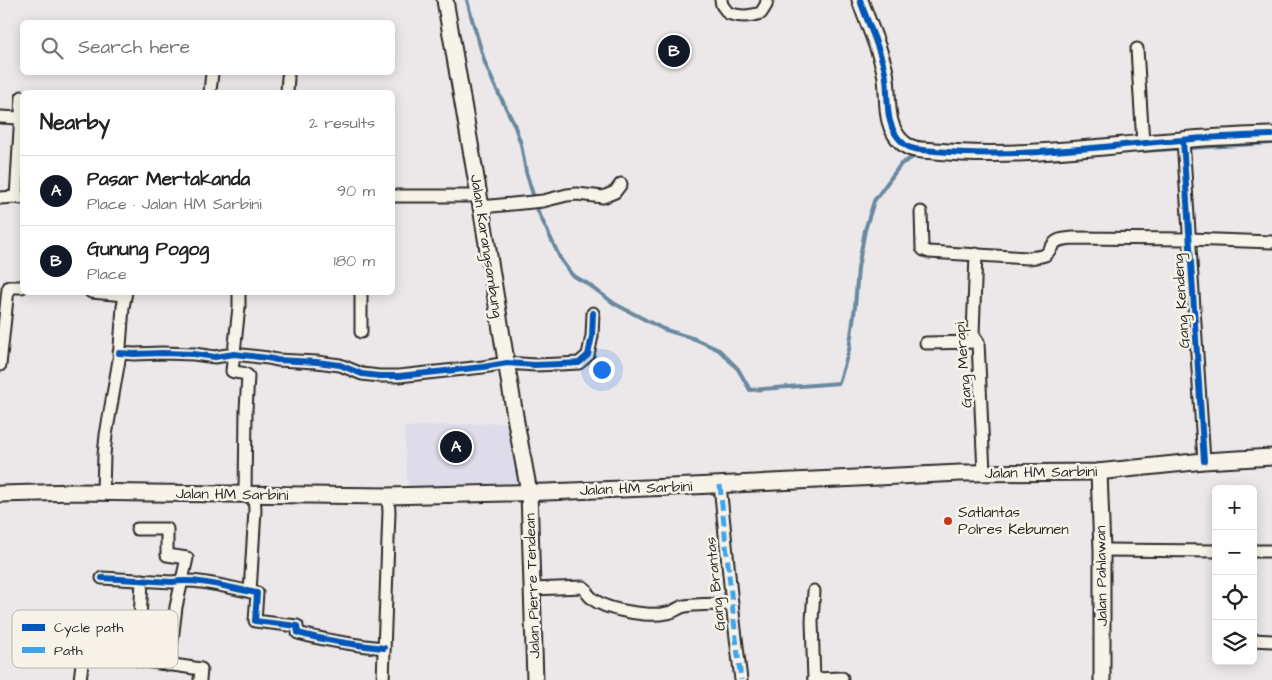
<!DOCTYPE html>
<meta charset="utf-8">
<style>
:root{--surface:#fff;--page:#f2f2f2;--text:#222;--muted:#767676;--line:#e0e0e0;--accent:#111827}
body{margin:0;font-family:"Architects Daughter",sans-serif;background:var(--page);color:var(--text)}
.controls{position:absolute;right:15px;bottom:15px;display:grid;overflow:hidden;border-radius:8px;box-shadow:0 2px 12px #0003}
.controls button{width:45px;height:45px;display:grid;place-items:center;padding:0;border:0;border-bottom:1px solid var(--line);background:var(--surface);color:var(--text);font:25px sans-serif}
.you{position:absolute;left:601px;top:369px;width:18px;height:18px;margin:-12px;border:4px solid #fff;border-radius:50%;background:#1a73e8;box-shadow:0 0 0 8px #1a73e833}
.badge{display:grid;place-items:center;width:32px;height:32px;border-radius:50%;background:var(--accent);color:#fff;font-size:16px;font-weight:700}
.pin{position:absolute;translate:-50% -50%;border:2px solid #fff;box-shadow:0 1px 5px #0006}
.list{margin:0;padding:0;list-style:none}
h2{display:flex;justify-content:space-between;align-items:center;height:65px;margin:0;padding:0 20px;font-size:21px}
h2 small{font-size:16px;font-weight:400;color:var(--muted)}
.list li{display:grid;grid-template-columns:32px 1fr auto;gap:15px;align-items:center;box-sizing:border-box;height:70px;padding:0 20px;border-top:1px solid var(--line)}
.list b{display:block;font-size:19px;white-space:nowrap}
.list p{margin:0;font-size:16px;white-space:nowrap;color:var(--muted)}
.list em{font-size:16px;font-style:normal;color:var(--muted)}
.icon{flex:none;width:28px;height:28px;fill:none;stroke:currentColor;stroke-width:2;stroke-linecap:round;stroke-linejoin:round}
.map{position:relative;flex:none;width:1272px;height:680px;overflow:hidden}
.search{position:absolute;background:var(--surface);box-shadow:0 2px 12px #0003;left:20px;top:20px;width:375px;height:55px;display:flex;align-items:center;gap:12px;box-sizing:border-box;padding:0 18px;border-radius:8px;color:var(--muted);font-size:19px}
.panel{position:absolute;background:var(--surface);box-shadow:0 2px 12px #0003;left:20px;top:90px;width:375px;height:205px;border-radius:8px}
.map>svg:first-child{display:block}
</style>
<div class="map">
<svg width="1272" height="680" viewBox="0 0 1272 680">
<rect width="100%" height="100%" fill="#ece8e9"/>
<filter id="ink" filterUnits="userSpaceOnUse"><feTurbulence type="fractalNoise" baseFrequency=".02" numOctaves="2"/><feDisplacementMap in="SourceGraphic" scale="10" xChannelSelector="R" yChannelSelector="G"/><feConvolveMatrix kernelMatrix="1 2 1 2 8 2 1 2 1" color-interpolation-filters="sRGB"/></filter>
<g filter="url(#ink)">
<polygon fill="#dedbea" points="516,422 529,492 408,495 404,427"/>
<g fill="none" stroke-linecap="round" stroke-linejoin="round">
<g stroke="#6989a1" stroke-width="4">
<polyline points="467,0 472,19 485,63 494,84 514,124 521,144 526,172 538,211 561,260 572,275 588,284 615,304 663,329 695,339 719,350 738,369 750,390 839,383 849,350 855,307 858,268 865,230 874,201 901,164 915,156 917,156"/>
<polyline points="1141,151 1272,143"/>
</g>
<defs>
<g id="street">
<path d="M721,0L722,5L728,13C741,17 747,17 761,13L766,5L767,0"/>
<polyline points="1137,49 1143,143"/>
<polyline points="210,92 212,73"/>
<polyline points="287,92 288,77"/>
<polyline points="22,97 16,197 22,198"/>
<polyline points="0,117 20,118"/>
<polyline points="1183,140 1204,461"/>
<polyline points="392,196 479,196"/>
<polyline points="0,198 16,197"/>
<polyline points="481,207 543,201 567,195 577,194 603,197 615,192 621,184"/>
<path d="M921,212L922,248L924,250L929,252L1028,258C1033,257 1040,257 1045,255C1049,252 1051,248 1053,245C1058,238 1066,239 1073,238L1189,239L1272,242"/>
<polyline points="976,254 973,334 978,342 984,473"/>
<polyline points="91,292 125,295"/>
<path d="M239,292V307L232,371C237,374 244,371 248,376L246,410L245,494"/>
<polyline points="361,332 361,292"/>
<polyline points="926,343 978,342"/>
<polyline points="119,353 134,354 162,353 194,354 215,357 234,354 268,358 277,360 317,362 340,365 362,374 379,376 399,376 483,367 507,363 535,365 560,364 579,363 588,355 592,336 593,313"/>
<polyline points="0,365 8,289 9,287 22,287"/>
<polyline points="720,485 732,604 741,680"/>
<polyline points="103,492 104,455 106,435 119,360 123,307 126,292"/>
<polyline points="137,529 167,529 167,555 187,558 176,607 169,665"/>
<polyline points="1102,550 1216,551"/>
<polyline points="1253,551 1272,551"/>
<path d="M102,578L172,582C200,578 229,588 257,593L255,621L297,626L298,633C327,641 355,645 384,648"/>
<polyline points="142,580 138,660 201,669 200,680"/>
<path d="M532,589L583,587C589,592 584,587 587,593C590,597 595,601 599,603C614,611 651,617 667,613C674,612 679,607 685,606C700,604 716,604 732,604"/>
<polyline points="250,592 255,510 254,494"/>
<polyline points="1253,640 1272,641"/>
<polyline points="814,679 842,678"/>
<polyline points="80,680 84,648 138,656"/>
<polyline points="383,680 389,512 388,496"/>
<polyline points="814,680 812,621 814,591"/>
</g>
<g id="secondary">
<polyline points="445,0 481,207 516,422 529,492 535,680"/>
<path d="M860,0C868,24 880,48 885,72C890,95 882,125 903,143C911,151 924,150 935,151C1017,159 1100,146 1181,140C1211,137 1242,136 1272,135"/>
<polyline points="1099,472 1102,550 1102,680"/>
<polyline points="0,494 76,492 388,496 547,492 671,487 960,473 1097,472 1204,461 1272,457"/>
</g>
</defs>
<use href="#street" stroke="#2b2b2b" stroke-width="15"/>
<use href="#secondary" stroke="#2b2b2b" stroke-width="19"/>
<use href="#street" stroke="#f7f3e8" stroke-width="11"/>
<use href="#secondary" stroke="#f7f3e8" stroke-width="15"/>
<polyline stroke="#3ea3eb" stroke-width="5" stroke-dasharray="10 5" stroke-linecap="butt" points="720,485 732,604 741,680"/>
<defs>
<g id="cycleway">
<path d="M860,0C868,24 880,48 885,72C890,95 882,125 903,143C911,151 924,150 935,151C1017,159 1100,146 1181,140C1211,137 1242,136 1272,135"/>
<polyline points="1183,140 1204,461"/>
<polyline points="119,353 134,354 162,353 194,354 215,357 234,354 268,358 277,360 317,362 340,365 362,374 379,376 399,376 483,367 507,363 535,365 560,364 579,363 588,355 592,336 593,313"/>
<path d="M102,578L172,582C200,578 229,588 257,593L255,621L297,626L298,633C327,641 355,645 384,648"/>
</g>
</defs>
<use href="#cycleway" stroke="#f7f3e8" stroke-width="9"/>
<use href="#cycleway" stroke="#0057b8" stroke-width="6"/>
</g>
</g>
<circle fill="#c8321e" stroke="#f7f3e8" stroke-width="2" cx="948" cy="521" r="5"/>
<g text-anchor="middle" stroke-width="5" stroke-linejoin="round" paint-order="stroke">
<g font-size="15" fill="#2b2b2b" stroke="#f7f3e8">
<text transform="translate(487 246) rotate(81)" y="5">Jalan Karangsambung</text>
<text transform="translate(1181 301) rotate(-94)" y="5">Gang Kendeng</text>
<text transform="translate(963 365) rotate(-95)" y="5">Gang Merapi</text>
<text transform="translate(1041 472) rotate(-1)" y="5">Jalan HM Sarbini</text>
<text transform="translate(636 488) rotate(-2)" y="5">Jalan HM Sarbini</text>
<text transform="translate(232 494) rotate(1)" y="5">Jalan HM Sarbini</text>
<text transform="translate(1101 576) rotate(-91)" y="5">Jalan Pahlawan</text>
<text transform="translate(715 584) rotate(-96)" y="5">Gang Brantas</text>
<text transform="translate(532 586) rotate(-92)" y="5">Jalan Pierre Tendean</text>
</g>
<g font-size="15" fill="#2b2b2b" stroke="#f7f3e8" text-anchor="start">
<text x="958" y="517">Satlantas<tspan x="958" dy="17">Polres Kebumen</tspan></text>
</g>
</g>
<rect x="12" y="610" width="166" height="58" rx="8" fill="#f7f3e8" stroke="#bab7af" stroke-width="1"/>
<rect x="22" y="624" width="23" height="7" fill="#0057b8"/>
<rect x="22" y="647" width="23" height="6" fill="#3ea3eb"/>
<g font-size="14" fill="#2b2b2b">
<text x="54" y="632">Cycle path</text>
<text x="54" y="655">Path</text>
</g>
</svg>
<div class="controls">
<button>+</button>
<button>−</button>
<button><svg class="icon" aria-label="locate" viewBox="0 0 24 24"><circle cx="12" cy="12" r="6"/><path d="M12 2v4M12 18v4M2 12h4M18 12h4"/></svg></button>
<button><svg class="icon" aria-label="layers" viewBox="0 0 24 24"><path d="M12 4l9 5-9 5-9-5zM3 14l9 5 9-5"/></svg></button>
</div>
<div class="you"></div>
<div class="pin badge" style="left:456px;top:447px">A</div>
<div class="pin badge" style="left:674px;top:51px">B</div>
<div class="search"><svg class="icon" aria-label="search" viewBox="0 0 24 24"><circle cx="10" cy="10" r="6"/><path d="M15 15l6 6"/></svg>Search here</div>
<section class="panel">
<h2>Nearby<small>2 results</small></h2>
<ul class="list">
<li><span class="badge">A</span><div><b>Pasar Mertakanda</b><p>Place · Jalan HM Sarbini</p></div><em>90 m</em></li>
<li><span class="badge">B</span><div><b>Gunung Pogog</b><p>Place</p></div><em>180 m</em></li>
</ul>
</section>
</div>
